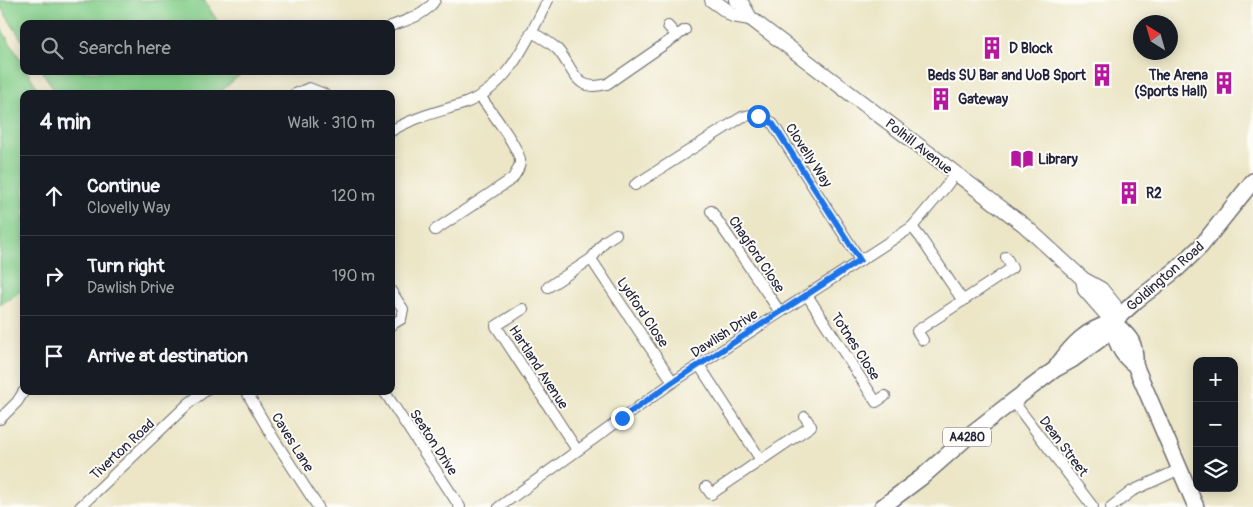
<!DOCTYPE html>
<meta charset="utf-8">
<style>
:root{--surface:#171b24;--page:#242831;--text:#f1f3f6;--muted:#9ea1a6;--line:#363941}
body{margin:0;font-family:Pangolin,sans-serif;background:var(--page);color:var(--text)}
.controls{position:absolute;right:15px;bottom:15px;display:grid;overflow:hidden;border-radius:10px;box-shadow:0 2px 12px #0003}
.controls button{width:45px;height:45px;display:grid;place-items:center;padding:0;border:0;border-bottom:1px solid var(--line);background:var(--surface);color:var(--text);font:25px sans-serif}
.compass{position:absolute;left:1133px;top:15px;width:45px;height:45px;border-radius:50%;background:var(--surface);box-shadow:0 2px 12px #0003;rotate:323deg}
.stop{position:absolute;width:15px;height:15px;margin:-11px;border:4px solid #1a73e8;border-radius:50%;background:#fff}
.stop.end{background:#1a73e8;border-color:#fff;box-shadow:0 1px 5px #0008}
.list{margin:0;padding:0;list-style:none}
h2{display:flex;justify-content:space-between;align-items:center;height:65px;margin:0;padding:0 20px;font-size:21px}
h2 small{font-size:16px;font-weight:400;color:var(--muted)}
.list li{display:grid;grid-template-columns:32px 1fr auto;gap:15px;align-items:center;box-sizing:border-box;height:80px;padding:0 20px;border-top:1px solid var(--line)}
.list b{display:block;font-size:19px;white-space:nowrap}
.list p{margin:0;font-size:16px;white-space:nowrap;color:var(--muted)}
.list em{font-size:16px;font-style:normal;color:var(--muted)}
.icon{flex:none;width:28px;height:28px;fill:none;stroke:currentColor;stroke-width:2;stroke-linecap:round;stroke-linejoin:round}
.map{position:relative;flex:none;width:1253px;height:507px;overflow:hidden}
.search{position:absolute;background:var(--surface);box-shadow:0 2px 12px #0003;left:20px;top:20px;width:375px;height:55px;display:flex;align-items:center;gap:12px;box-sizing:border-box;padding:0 18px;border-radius:10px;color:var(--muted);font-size:19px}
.panel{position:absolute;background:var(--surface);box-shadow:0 2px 12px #0003;left:20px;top:90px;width:375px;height:305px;border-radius:10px}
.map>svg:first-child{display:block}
</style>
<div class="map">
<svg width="1253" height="507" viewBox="0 0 1253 507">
<rect width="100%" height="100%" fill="#fdfcf7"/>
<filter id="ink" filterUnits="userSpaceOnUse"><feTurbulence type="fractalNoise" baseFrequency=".02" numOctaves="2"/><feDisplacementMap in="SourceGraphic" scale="10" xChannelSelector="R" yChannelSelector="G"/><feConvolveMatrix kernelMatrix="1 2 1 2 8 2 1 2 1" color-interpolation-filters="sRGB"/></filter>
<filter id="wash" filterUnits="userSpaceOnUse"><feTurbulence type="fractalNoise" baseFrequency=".0096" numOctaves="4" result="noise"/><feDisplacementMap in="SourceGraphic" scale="20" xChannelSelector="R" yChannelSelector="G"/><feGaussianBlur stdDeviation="1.12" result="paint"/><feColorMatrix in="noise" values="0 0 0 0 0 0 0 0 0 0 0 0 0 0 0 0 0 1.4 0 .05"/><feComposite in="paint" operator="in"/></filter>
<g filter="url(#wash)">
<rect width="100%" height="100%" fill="#ece6c7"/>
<g fill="#85cf8b" stroke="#547863">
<polygon points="0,0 204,0 219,24 24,24 24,43 0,6"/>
<polygon points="0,27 24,65 24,71 27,71 41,94 24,94 24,289 0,305"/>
<polygon points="42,71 244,71 218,94 57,94"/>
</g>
</g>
<g filter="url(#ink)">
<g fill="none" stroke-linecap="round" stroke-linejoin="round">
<defs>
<g id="street">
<path d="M391,26C407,20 426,15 435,0"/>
<polyline points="668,26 677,36"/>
<path d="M531,32C541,37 550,42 558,50C575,70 574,93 607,84L685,30"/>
<polyline points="295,94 309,88 324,94"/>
<path d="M391,131C414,117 438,112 463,104C509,88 527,40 548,0"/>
<polyline points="635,185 742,117 750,115 758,116 766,118 773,124 860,260"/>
<polyline points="711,211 780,312"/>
<polyline points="912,227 920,237 963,301"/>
<path d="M435,230L512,179C516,173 520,168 520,161C519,147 489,109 480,96"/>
<polyline points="591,259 673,382"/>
<polyline points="548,287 591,259 605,241 616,234"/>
<polyline points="391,291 403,309 401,319 391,325"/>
<polyline points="807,295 876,402 885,396"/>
<polyline points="523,309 496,326 577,450"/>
<polyline points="923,340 917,331 1012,268 1006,257"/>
<polyline points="699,365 761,460"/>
<polyline points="246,391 272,436 318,507"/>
<polyline points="384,391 460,507"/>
<polyline points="1013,401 1093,507"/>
<polyline points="0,419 17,402 24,391"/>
<polyline points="706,487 711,494 811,426 805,417"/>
<polyline points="80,507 189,403 205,391"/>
<polyline points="499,507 673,382 912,227 944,189 955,174"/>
<polyline points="1111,507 1132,491 1180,469"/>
</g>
<g id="secondary">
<polyline points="712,0 733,15 750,18"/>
<polyline points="736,0 742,4 750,18 1024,225 1083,279 1101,289 1114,305 1113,322"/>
<polyline points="1083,279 1085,290 1113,322"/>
</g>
<g id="primary">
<path d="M1113,322C1113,338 1121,356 1135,365L1196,507"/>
<path d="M1113,322C1130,337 1136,341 1135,365"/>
<path d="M1057,366C1073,343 1086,330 1113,322"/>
<polyline points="882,507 922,477 972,433 1013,401 1054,370 1072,360 1102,338 1113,322 1136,301 1177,269 1201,246 1253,181"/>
</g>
</defs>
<use href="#street" stroke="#69676c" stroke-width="12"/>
<use href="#secondary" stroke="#69676c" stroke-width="16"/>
<use href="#primary" stroke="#69676c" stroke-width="18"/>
<use href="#street" stroke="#fff" stroke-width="10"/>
<use href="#secondary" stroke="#fff" stroke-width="14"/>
<use href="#primary" stroke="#fff" stroke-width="15"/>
</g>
</g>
<g fill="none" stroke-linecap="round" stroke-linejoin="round" filter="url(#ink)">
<polyline stroke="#1a73e8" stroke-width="6" points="622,418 673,382 860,260 773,124 766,118 758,116"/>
</g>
<defs>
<symbol id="building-bare" viewBox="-9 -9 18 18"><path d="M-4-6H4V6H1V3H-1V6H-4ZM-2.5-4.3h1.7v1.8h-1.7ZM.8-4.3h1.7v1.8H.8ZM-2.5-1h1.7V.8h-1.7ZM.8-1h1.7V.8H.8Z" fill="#b5179e" stroke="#fdfcf7" stroke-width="2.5" paint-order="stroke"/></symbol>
<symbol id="library-bare" viewBox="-9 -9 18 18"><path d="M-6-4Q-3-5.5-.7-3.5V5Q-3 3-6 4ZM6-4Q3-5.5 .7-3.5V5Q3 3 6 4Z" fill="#b5179e" stroke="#fdfcf7" stroke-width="2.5" paint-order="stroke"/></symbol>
</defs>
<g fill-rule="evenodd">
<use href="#building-bare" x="976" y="32" width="32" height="32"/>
<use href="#building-bare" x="1086" y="59" width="32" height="32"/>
<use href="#building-bare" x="1208" y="67" width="32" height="32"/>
<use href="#building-bare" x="925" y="83" width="32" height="32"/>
<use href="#library-bare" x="1006" y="143" width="32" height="32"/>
<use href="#building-bare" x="1113" y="177" width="32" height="32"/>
</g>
<g text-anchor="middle" stroke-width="4" stroke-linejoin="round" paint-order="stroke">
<rect fill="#fdfcf7" stroke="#646373" stroke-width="1" x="943" y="427.5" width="48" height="19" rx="4"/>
<g font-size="12" font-weight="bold" fill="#22223b">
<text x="967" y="441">A4280</text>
</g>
<g font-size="14" font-weight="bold" fill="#22223b" stroke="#fdfcf7" text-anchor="start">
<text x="1009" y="53">D Block</text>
<text x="1086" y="80" text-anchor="end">Beds SU Bar and UoB Sport</text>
<text x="1208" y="80" text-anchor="end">The Arena<tspan x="1208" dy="16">(Sports Hall)</tspan></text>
<text x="958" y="104">Gateway</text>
<text x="1038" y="164">Library</text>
<text x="1146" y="198">R2</text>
</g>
<g font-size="14" fill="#22223b" stroke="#fdfcf7">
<text transform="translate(919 146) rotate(38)" y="5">Polhill Avenue</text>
<text transform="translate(809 155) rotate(57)" y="5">Clovelly Way</text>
<text transform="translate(757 254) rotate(56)" y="5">Chagford Close</text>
<text transform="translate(1165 276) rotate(-41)" y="5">Goldington Road</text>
<text transform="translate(643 312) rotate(56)" y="5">Lydford Close</text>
<text transform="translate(724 333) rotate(-33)" y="5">Dawlish Drive</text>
<text transform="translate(856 346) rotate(57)" y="5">Totnes Close</text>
<text transform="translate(539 367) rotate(57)" y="5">Hartland Avenue</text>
<text transform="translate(293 442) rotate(58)" y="5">Caves Lane</text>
<text transform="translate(434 442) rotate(57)" y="5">Seaton Drive</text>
<text transform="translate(1064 446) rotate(53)" y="5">Dean Street</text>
<text transform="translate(122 449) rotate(-43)" y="5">Tiverton Road</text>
</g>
</g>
</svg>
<div class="controls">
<button>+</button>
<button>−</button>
<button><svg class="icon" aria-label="layers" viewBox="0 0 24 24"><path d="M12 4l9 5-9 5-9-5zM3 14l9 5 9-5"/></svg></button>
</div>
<svg class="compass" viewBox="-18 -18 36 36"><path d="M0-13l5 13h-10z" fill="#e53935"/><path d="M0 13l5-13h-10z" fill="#9ea1a6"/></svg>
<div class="stop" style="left:758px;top:116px"></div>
<div class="stop end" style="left:622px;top:418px"></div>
<div class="search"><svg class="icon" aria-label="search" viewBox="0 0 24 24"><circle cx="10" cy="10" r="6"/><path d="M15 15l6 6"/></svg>Search here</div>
<section class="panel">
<h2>4 min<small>Walk · 310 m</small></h2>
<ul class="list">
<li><svg class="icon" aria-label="ahead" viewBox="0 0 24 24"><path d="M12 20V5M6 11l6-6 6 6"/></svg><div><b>Continue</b><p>Clovelly Way</p></div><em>120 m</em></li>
<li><svg class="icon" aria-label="right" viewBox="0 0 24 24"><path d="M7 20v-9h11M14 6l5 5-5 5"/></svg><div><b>Turn right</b><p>Dawlish Drive</p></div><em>190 m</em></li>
<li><svg class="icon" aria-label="arrive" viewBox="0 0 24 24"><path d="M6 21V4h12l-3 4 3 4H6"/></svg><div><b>Arrive at destination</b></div></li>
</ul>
</section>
</div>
